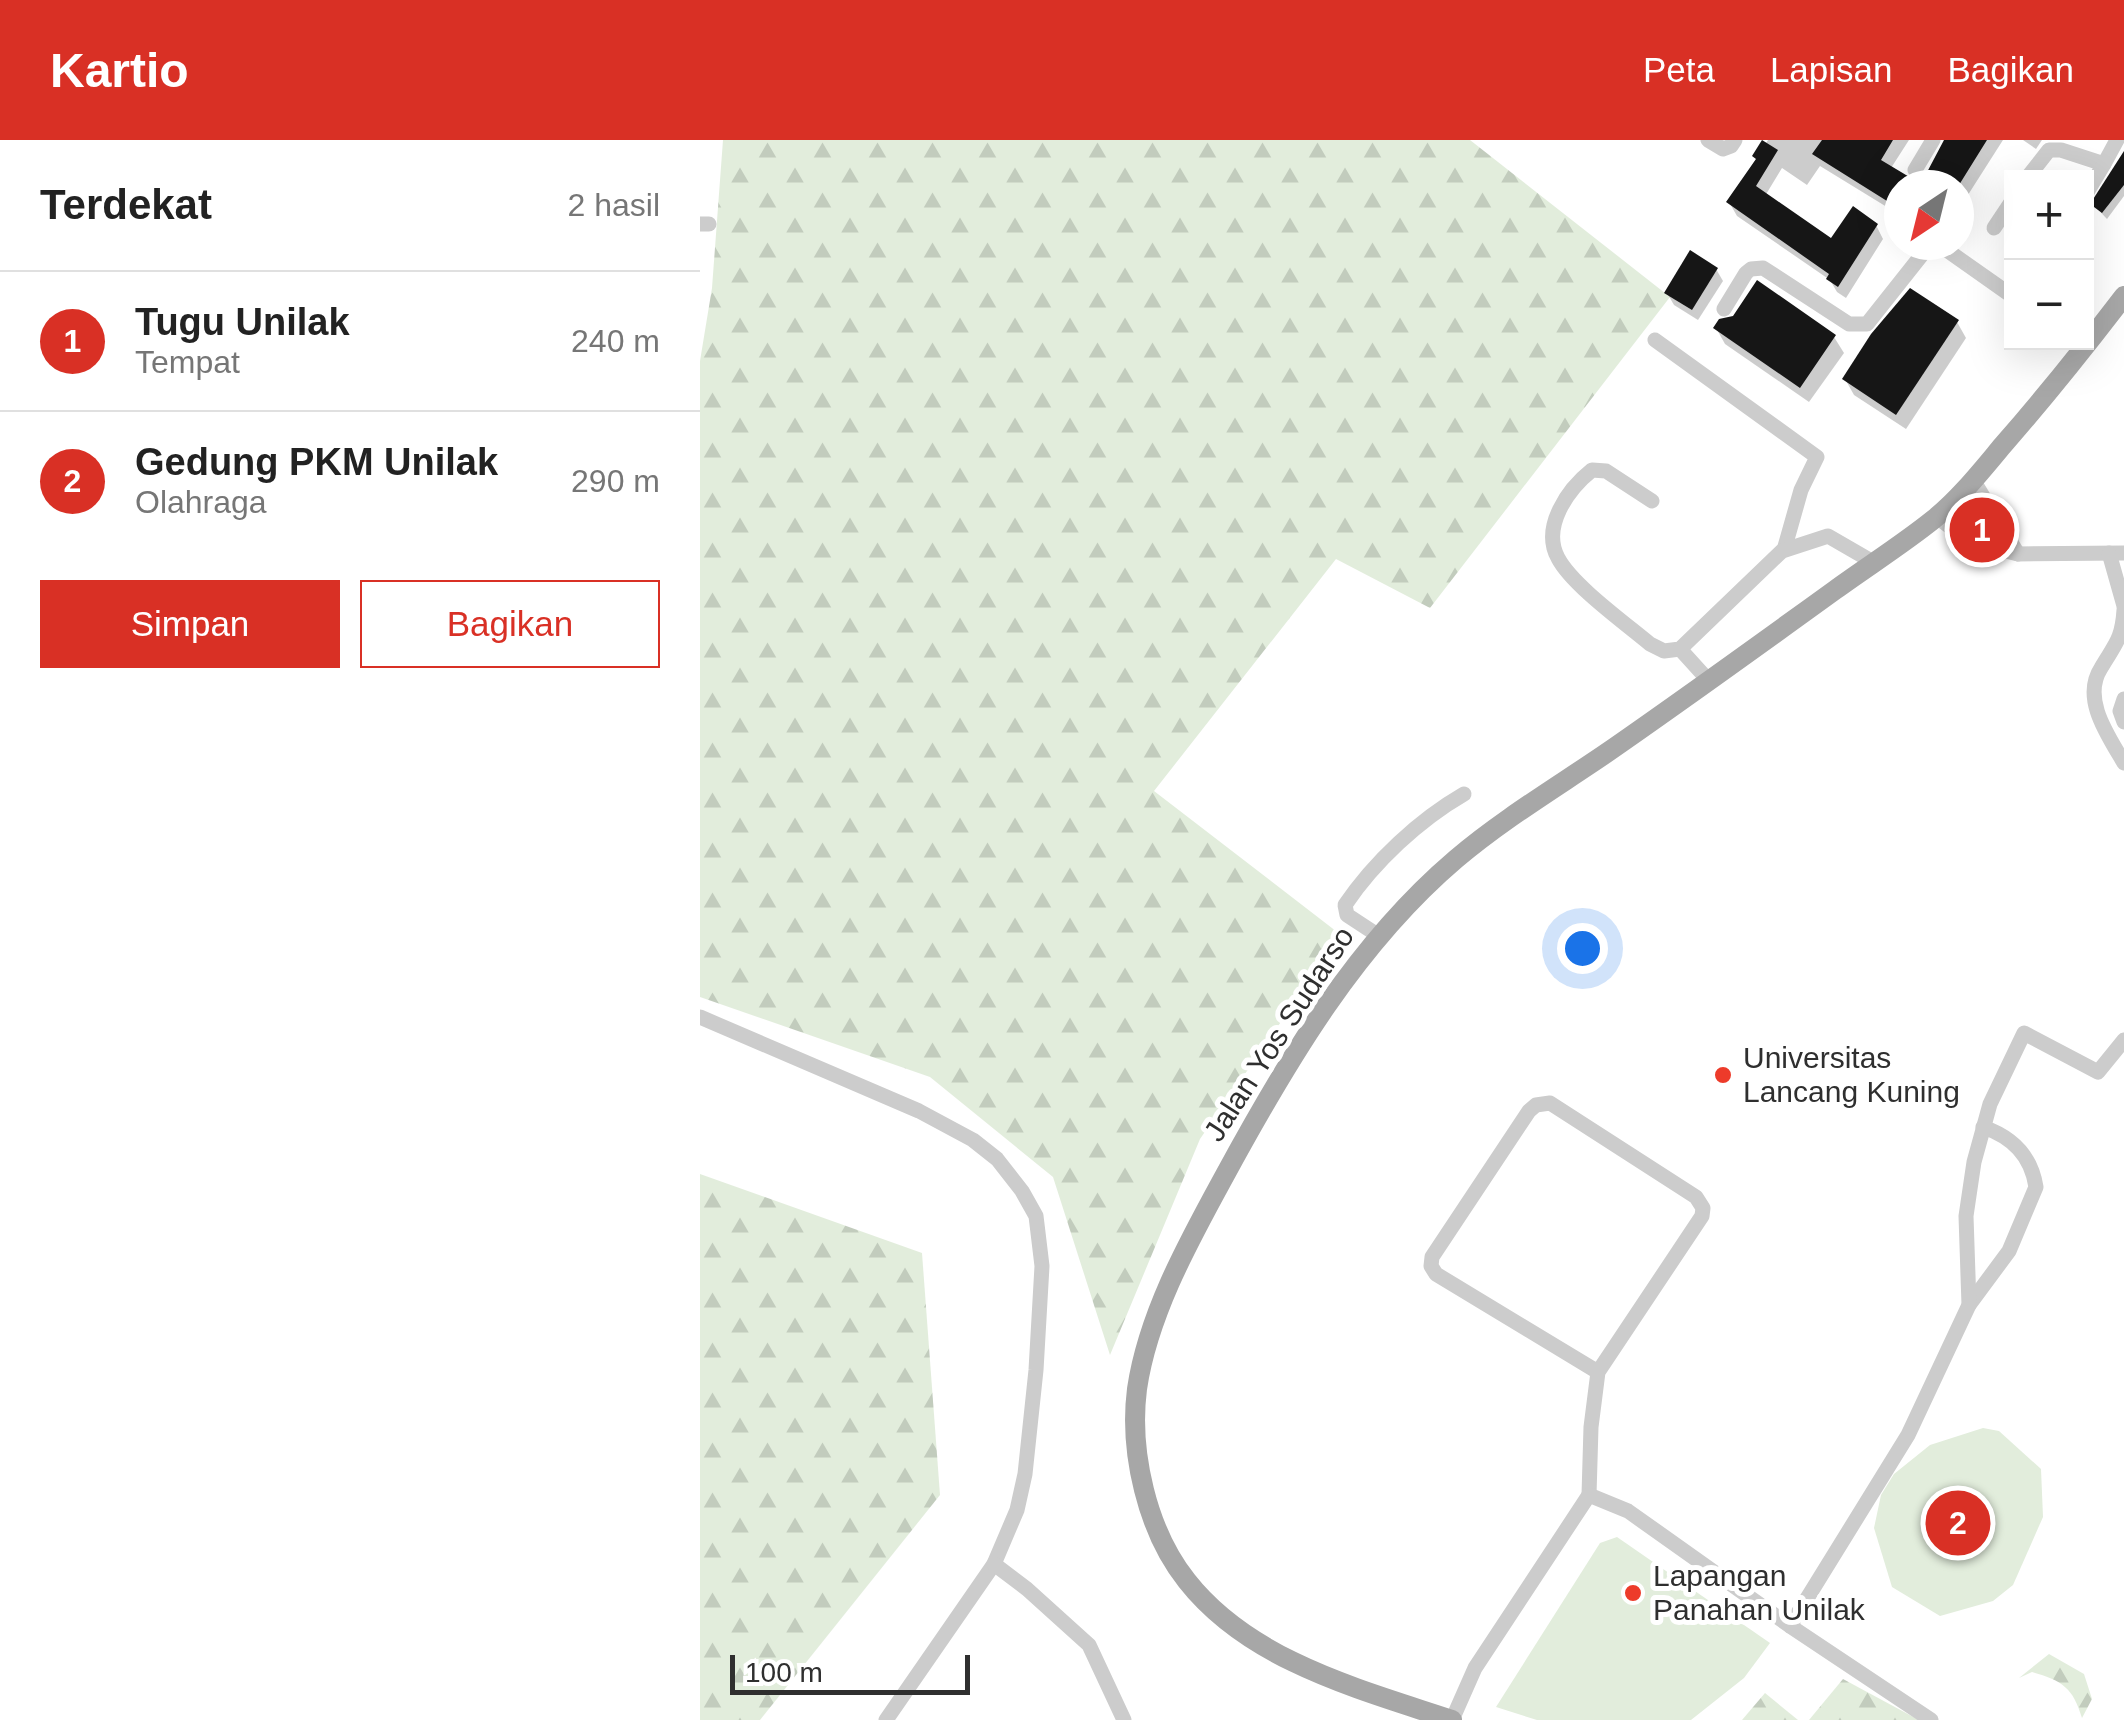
<!DOCTYPE html>
<html lang="id">
<meta charset="utf-8">
<style>
:root{--surface:#fff;--page:#f2f2f2;--text:#222;--muted:#767676;--line:#e0e0e0;--accent:#d93025}
body{margin:0;font-family:Arial,sans-serif;background:var(--page);color:var(--text)}
.controls{position:absolute;right:30px;top:30px;display:grid;overflow:hidden;border-radius:0px;box-shadow:0 10px 40px #0002}
.controls button{width:90px;height:90px;display:grid;place-items:center;padding:0;border:0;border-bottom:2px solid var(--line);background:var(--surface);color:var(--text);font:50px sans-serif}
.compass{position:absolute;left:1184px;top:30px;width:90px;height:90px;border-radius:50%;background:var(--surface);box-shadow:0 10px 40px #0002;rotate:215deg}
.scale{position:absolute;left:30px;bottom:25px;width:240px;box-sizing:border-box;padding-left:10px;border:5px solid #2f2f2f;border-top:0;font-size:28px;line-height:35px;white-space:nowrap;color:#2f2f2f;-webkit-text-stroke:8px #fff;paint-order:stroke}
.you{position:absolute;left:882px;top:808px;width:35px;height:35px;margin:-25px;border:8px solid #fff;border-radius:50%;background:#1a73e8;box-shadow:0 0 0 15px #1a73e833}
.badge{display:grid;place-items:center;width:65px;height:65px;border-radius:50%;background:var(--accent);color:#fff;font-size:32px;font-weight:700}
.pin{position:absolute;translate:-50% -50%;border:5px solid #fff;box-shadow:0 2px 10px #0006}
.list{margin:0;padding:0;list-style:none}
h2{display:flex;justify-content:space-between;align-items:center;height:130px;margin:0;padding:0 40px;font-size:42px}
h2 small{font-size:32px;font-weight:400;color:var(--muted)}
.list li{display:grid;grid-template-columns:65px 1fr auto;gap:30px;align-items:center;box-sizing:border-box;height:140px;padding:0 40px;border-top:2px solid var(--line)}
.list b{display:block;font-size:38px;white-space:nowrap}
.list p{margin:0;font-size:32px;white-space:nowrap;color:var(--muted)}
.list em{font-size:32px;font-style:normal;color:var(--muted)}
.actions{display:flex;gap:20px;padding:30px 40px}
.actions a{flex:1;padding:22px 0;border:2px solid var(--accent);border-radius:0px;text-align:center;font-size:35px;color:var(--accent)}
.actions .main{background:var(--accent);color:#fff}
.map{position:relative;flex:none;width:1424px;height:1580px;overflow:hidden}
header{display:flex;align-items:center;gap:60px;box-sizing:border-box;height:140px;padding:0 50px;background:var(--accent);color:#fff}
header strong{font-size:48px}
nav{display:flex;gap:55px;margin-inline-start:auto;font-size:35px}
main{display:flex}
aside{flex:1;background:var(--surface)}
.map>svg:first-child{display:block}
</style>
<header>
<strong>Kartio</strong>
<nav><a>Peta</a><a>Lapisan</a><a>Bagikan</a></nav>
</header>
<main>
<aside>
<h2>Terdekat<small>2 hasil</small></h2>
<ul class="list">
<li><span class="badge">1</span><div><b>Tugu Unilak</b><p>Tempat</p></div><em>240 m</em></li>
<li><span class="badge">2</span><div><b>Gedung PKM Unilak</b><p>Olahraga</p></div><em>290 m</em></li>
</ul>
<div class="actions"><a class="main">Simpan</a><a>Bagikan</a></div>
</aside>
<div class="map">
<svg width="1424" height="1580" viewBox="0 0 1424 1580">
<defs>
<pattern id="forest-firs" width="22" height="20" patternUnits="userSpaceOnUse" patternTransform="scale(2.5)"><rect width="22" height="20" fill="#e2eddc"/><path d="M5 1l3.5 6h-7zM16 11l3.5 6h-7z" fill="#c2ccbd"/></pattern>
</defs>
<rect width="100%" height="100%" fill="#fff"/>
<g fill="#e2eddc">
<polygon points="1274,357 1301,400 1301,407 1272,396 1253,383 1254,377"/>
<polygon points="1283,1288 1299,1291 1341,1329 1343,1377 1313,1445 1293,1461 1240,1476 1192,1447 1174,1388 1181,1355 1194,1334 1230,1305"/>
<polygon points="917,1397 1070,1503 1044,1538 991,1580 837,1580 796,1567 900,1403"/>
</g>
<g fill="url(#forest-firs)">
<polygon points="23,0 770,0 970,157 730,468 636,419 454,651 641,795 500,999 410,1215 353,1037 230,937 0,857 0,221 12,148"/>
<polygon points="0,1034 222,1113 240,1355 60,1580 0,1580"/>
<path d="M1349,1514L1384,1534L1392,1559L1382,1578C1373,1548 1363,1541 1332,1532L1319,1538Z"/>
<polygon points="1143,1539 1219,1580 1109,1580"/>
<polygon points="1065,1553 1098,1580 1042,1580"/>
</g>
<g fill="#0003">
<polygon points="1068,0 1209,0 1191,28 1209,42 1220,43 1227,37 1245,0 1303,0 1259,69 1259,45 1199,45 1199,66 1195,72 1120,26 1107,45 1082,28 1065,56 1132,102 1176,85 1183,99 1146,158 1137,152 1130,140 1037,76 1029,62"/>
<polygon points="1323,0 1342,0 1336,9"/>
<polygon points="1424,24 1424,56 1407,79 1393,64"/>
<polygon points="1016,129 1023,141 998,180 974,165 967,153"/>
<polygon points="1257,182 1266,198 1206,289 1154,255 1145,239"/>
<polygon points="1016,188 1134,197 1144,213 1109,262 1025,204"/>
</g>
<g fill="#161616">
<polygon points="1062,0 1078,10 1056,46 1131,98 1153,66 1178,84 1138,147 1126,139 1129,134 1026,62 1056,19 1052,16"/>
<polygon points="1122,0 1193,0 1181,20 1216,41 1225,36 1244,0 1287,0 1259,45 1197,45 1187,61 1112,14"/>
<polygon points="1424,11 1424,45 1402,73 1390,64"/>
<polygon points="990,110 1018,128 992,170 964,153"/>
<polygon points="1057,140 1136,195 1100,248 1013,188 1019,179 1033,176"/>
<polygon points="1210,148 1259,180 1196,275 1142,239 1171,194"/>
</g>
<g fill="none" stroke-linecap="round" stroke-linejoin="round">
<g stroke="#ccc" stroke-width="15">
<polyline points="1008,0 1023,9 1031,6 1035,0"/>
<polyline points="1215,30 1233,0"/>
<polyline points="1327,38 1349,10 1361,10 1404,24 1417,0"/>
<polyline points="1386,54 1404,24"/>
<polyline points="0,84 9,84"/>
<polyline points="1294,88 1312,61"/>
<polyline points="1024,169 1046,133 1051,129 1063,128 1149,184 1167,184 1224,112 1234,106 1241,106 1312,156"/>
<polyline points="955,200 1117,317 1101,350 1084,410"/>
<polyline points="1273,340 1318,414"/>
<path d="M952,361L906,331L892,330C868,349 841,387 858,418C872,445 925,483 950,504L964,511L980,509L1082,411L1128,396L1173,422"/>
<polyline points="1237,377 1270,402 1318,414 1424,413"/>
<polyline points="1409,413 1424,466"/>
<path d="M1424,470C1422,500 1415,504 1401,528C1381,559 1409,597 1424,623"/>
<polyline points="980,509 1009,541"/>
<polyline points="1424,559 1420,571 1424,582"/>
<path d="M679,796L647,775L645,765C674,722 719,680 764,654"/>
<polyline points="0,877 219,971 273,1000 297,1019 322,1051 336,1076 342,1126 336,1230 325,1334 317,1370 294,1424 186,1580"/>
<path d="M1269,1165L1309,1111L1336,1047C1331,1015 1312,997 1283,987"/>
<polyline points="889,1355 891,1287 898,1232 1002,1076 1003,1068 996,1057 850,963 836,965 829,971 732,1117 731,1126 736,1134 898,1232"/>
<polyline points="294,1424 327,1449 389,1505 424,1580"/>
<polyline points="1090,1486 1208,1295 1269,1165 1266,1076 1274,1022 1290,964 1324,893 1398,932 1424,900"/>
<polyline points="752,1580 775,1528 889,1355 928,1371 1090,1486 1231,1580"/>
</g>
<path stroke="#a7a7a7" stroke-width="20" d="M752,1580C659,1549 550,1521 487,1441C447,1391 429,1312 437,1249C448,1174 489,1101 525,1035C587,921 656,804 756,719C802,680 855,648 905,614C983,560 1059,505 1135,450C1168,426 1203,404 1234,379C1260,358 1282,330 1303,305C1345,257 1385,207 1424,156"/>
</g>
<g fill="#ed3b2a" stroke="#fff" stroke-width="4">
<circle cx="1023" cy="935" r="10"/>
<circle cx="933" cy="1453" r="10"/>
</g>
<g text-anchor="middle" stroke-width="10" stroke-linejoin="round" paint-order="stroke">
<g font-size="30" fill="#2f2f2f" stroke="#fff">
<text transform="translate(579 894) rotate(-57)" y="10">Jalan Yos Sudarso</text>
</g>
<g font-size="30" fill="#2f2f2f" stroke="#fff" text-anchor="start">
<text x="1043" y="928">Universitas<tspan x="1043" dy="34">Lancang Kuning</tspan></text>
<text x="953" y="1446">Lapangan<tspan x="953" dy="34">Panahan Unilak</tspan></text>
</g>
</g>
</svg>
<div class="controls">
<button>+</button>
<button>−</button>
</div>
<svg class="compass" viewBox="-18 -18 36 36"><path d="M0-13l5 13h-10z" fill="#e53935"/><path d="M0 13l5-13h-10z" fill="#767676"/></svg>
<div class="scale">100 m</div>
<div class="you"></div>
<div class="pin badge" style="left:1282px;top:390px">1</div>
<div class="pin badge" style="left:1258px;top:1383px">2</div>
</div>
</main>
